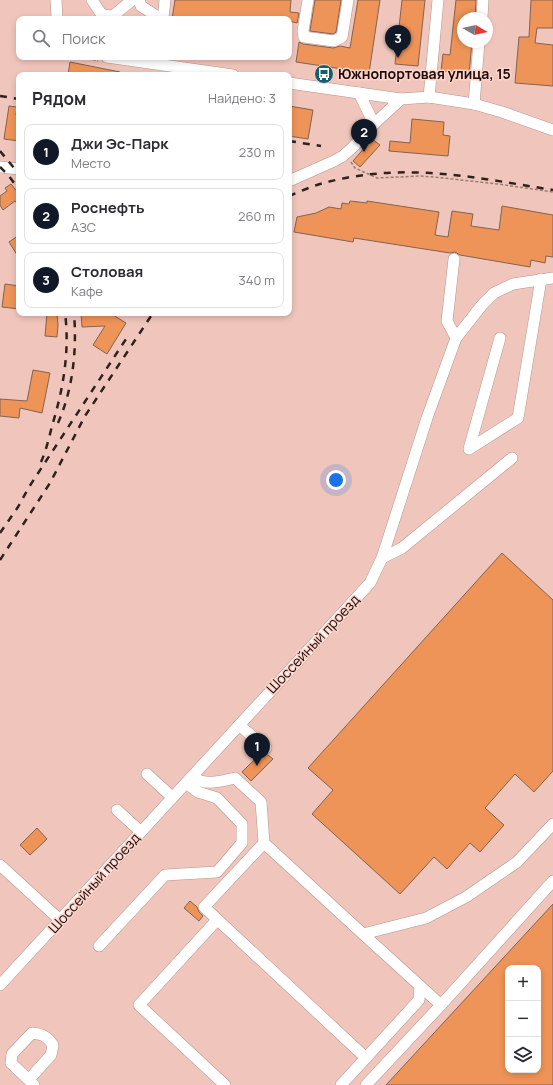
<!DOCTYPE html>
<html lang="ru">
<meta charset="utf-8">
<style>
:root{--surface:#fff;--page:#f2f2f3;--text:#2b2b33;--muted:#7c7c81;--line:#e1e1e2;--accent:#111827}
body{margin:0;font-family:Manrope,sans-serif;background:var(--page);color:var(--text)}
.controls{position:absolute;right:12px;bottom:12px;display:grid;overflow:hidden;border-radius:8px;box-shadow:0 2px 6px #0003}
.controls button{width:36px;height:36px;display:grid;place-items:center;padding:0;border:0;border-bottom:1px solid var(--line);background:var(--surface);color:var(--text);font:20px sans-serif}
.compass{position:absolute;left:457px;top:12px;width:36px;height:36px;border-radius:50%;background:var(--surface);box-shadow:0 2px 6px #0003;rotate:99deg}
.you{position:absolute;left:336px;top:480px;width:14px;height:14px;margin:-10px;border:3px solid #fff;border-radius:50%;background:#1a73e8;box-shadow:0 0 0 6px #1a73e833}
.badge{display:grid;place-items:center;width:26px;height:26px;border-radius:50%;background:var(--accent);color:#fff;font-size:13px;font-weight:700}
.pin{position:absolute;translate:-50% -33px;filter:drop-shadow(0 1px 2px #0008)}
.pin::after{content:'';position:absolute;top:21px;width:14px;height:12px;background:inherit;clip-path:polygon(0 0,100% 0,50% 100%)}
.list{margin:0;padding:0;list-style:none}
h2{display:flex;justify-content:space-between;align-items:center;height:52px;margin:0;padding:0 16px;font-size:17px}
h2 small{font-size:13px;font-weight:400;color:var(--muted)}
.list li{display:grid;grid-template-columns:26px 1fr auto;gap:12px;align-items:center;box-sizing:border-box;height:56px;margin:0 8px 8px;padding:0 8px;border:1px solid var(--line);border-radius:8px}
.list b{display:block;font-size:15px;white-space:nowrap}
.list p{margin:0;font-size:13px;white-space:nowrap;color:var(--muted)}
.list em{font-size:13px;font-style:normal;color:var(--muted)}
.icon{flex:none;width:22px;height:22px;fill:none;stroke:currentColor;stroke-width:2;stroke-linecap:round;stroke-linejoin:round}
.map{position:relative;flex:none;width:553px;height:1085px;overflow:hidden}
.search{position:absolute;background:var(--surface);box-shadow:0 2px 6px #0003;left:16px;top:16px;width:276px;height:44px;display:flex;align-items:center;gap:10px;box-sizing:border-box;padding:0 14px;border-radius:8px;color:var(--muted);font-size:15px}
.panel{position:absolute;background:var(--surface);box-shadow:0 2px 6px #0003;left:16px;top:72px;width:276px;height:244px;border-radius:8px}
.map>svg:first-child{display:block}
</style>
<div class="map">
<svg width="553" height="1085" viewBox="0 0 553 1085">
<rect width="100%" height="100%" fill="#f0c6bc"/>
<g fill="#ee9458" stroke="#826350" fill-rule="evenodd">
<polygon points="175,0 291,0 290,12 299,13 297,23 289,21 289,19 172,19"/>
<polygon points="315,0 341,0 336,32 333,34 310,31"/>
<polygon points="358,0 380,0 369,73 296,62 299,42 303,44 333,48 340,46 350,48"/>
<polygon points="402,0 425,0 418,66 395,64"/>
<polygon points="456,0 476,0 475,18 463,18 463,42 472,42 469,74 441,71 443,54 450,55"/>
<polygon points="531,0 553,0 553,28 537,28 535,43 553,45 553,86 515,83 519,37 529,37"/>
<polygon points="70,62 120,72 119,75 68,75"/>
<polygon points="9,106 17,107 16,115 19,116 19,141 4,139"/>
<polygon points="289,106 313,110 308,139 289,136"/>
<polygon points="412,119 444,122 443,135 450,136 448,156 389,151 390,141 410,143"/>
<polygon points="372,139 380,145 360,167 353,161"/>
<polygon points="11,184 19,194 19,206 15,201 3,210 0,205 0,196 7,191 5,188"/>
<polygon points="350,201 367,203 367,201 439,212 435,235 448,237 452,211 473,214 471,226 499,230 502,206 553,215 553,257 546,256 545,263 531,260 530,267 460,255 455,252 450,253 354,238 353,242 294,232 297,217 316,213 329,207 341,209 342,203 349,204"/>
<polygon points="19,235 19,258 9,242"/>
<polygon points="5,284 19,286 19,309 2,307"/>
<polygon points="47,313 57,313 58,325 57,337 45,336"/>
<polygon points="81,313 110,313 126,323 107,354 93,345 105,326 82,327"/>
<polygon points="33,370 50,373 42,413 20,408 19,418 0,416 0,399 27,401"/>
<polygon points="502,553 553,600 553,771 534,792 515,774 485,808 504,825 480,852 470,843 447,869 434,857 400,894 312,814 333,790 308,768"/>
<polygon points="261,753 268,755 273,759 251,781 242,772"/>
<polygon points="37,828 47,839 30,855 20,845"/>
<polygon points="190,901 197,907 199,912 203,916 199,921 184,908"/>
<path d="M553,904V1085H386ZM508,968H538V1070H508Z"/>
</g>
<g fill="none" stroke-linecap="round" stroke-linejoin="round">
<defs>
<g id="minor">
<polyline points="56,0 57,19"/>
<polyline points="92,0 102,15 113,16 132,0"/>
<polyline points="139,0 141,6 161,19"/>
<polyline points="308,0 303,31 304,37 334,41 342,37 348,0"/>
<polyline points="482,18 483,0"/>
<polyline points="163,19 165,0"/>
<polyline points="107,57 233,75"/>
<polyline points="289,83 401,99 429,97 474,104 502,112 553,130"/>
<polyline points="359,93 374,124"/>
<polyline points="429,97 438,0"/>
<polyline points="474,104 479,42"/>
<polyline points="0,167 19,169"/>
<polyline points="289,181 334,161 343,156 353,147 374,124 401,99"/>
<polyline points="454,259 447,321 456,338"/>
<polyline points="500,338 469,449 518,418 541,279"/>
<polyline points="382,558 402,548 512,458"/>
<polyline points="239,725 266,748"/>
<polyline points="147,774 172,797"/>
<path d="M193,776C203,787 222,781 235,778L261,802L264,843L363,934L426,918L466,897L517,862L553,824"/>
<polyline points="117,810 141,832"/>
<polyline points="264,843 204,907 366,1058"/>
<polyline points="0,865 60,920"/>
<polyline points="217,920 139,1005 225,1085"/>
<polyline points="363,934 441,1005"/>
<polyline points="99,946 165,875 217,872 242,843 242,824 217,798 198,792 186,783"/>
<polyline points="0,985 370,583 382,558 427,418 456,338 482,305 494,293 513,284 553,278"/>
<path d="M33,1075L51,1055L53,1045C47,1036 42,1034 32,1033L12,1054L11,1063L34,1085"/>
<polyline points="341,1085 419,1000 420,986"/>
<polyline points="366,1085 441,1005 553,881"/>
</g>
</defs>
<use href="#minor" stroke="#ba9289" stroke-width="12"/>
<g stroke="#9a7c74" stroke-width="1.5" stroke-dasharray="3 2" stroke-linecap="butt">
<polyline points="83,57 98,61"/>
<polyline points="351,162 355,168 377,178 419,176 434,177 498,184 553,192"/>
</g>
<use href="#minor" stroke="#fff" stroke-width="11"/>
<g stroke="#31211d" stroke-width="2.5" stroke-dasharray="7 7" stroke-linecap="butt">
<polyline points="0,96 19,99"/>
<polyline points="289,141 321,146"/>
<polyline points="0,151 19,174"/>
<polyline points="0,167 9,176 19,190"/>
<path d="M289,196C299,192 310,187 320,184C402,161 472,177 553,190"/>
<path d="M58,423C73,389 77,350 74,313"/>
<path d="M41,462C46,451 49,438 52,426C63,390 70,351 65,313"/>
<polyline points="0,533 18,507 29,487 126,339"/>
<polyline points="0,560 50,483 85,416 153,313"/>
</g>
</g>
<defs>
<symbol id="bus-disc" viewBox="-11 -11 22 22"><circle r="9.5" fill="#15606e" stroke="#fed3c9"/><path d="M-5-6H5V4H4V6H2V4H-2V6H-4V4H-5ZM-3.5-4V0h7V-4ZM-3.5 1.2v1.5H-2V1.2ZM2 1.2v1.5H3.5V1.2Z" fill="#fff"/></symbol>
</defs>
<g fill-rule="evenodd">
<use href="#bus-disc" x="313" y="63" width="22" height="22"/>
</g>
<g text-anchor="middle" stroke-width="3" stroke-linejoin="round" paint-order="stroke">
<g font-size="14" font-weight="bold" fill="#180b08" stroke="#fed3c9" text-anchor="start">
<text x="338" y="79">Южнопортовая улица, 15</text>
</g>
<g font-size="14" fill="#180b08" stroke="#fed3c9">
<text transform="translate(313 644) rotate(-47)" y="5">Шоссейный проезд</text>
<text transform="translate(94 883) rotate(-48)" y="5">Шоссейный проезд</text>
</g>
</g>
</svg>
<div class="controls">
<button>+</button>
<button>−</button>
<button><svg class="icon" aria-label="layers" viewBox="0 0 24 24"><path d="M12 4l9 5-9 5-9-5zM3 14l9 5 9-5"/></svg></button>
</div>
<svg class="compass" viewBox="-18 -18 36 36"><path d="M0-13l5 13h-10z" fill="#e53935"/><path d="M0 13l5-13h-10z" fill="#7c7c81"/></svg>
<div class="you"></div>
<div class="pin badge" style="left:257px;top:766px">1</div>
<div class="pin badge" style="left:364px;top:152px">2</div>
<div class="pin badge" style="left:398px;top:58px">3</div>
<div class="search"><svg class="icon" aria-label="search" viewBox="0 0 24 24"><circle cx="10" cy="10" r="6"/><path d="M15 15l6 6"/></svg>Поиск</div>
<section class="panel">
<h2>Рядом<small>Найдено: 3</small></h2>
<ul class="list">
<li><span class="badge">1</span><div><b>Джи Эс-Парк</b><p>Место</p></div><em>230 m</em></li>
<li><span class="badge">2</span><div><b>Роснефть</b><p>АЗС</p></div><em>260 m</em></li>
<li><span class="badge">3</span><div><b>Столовая</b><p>Кафе</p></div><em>340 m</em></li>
</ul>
</section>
</div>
